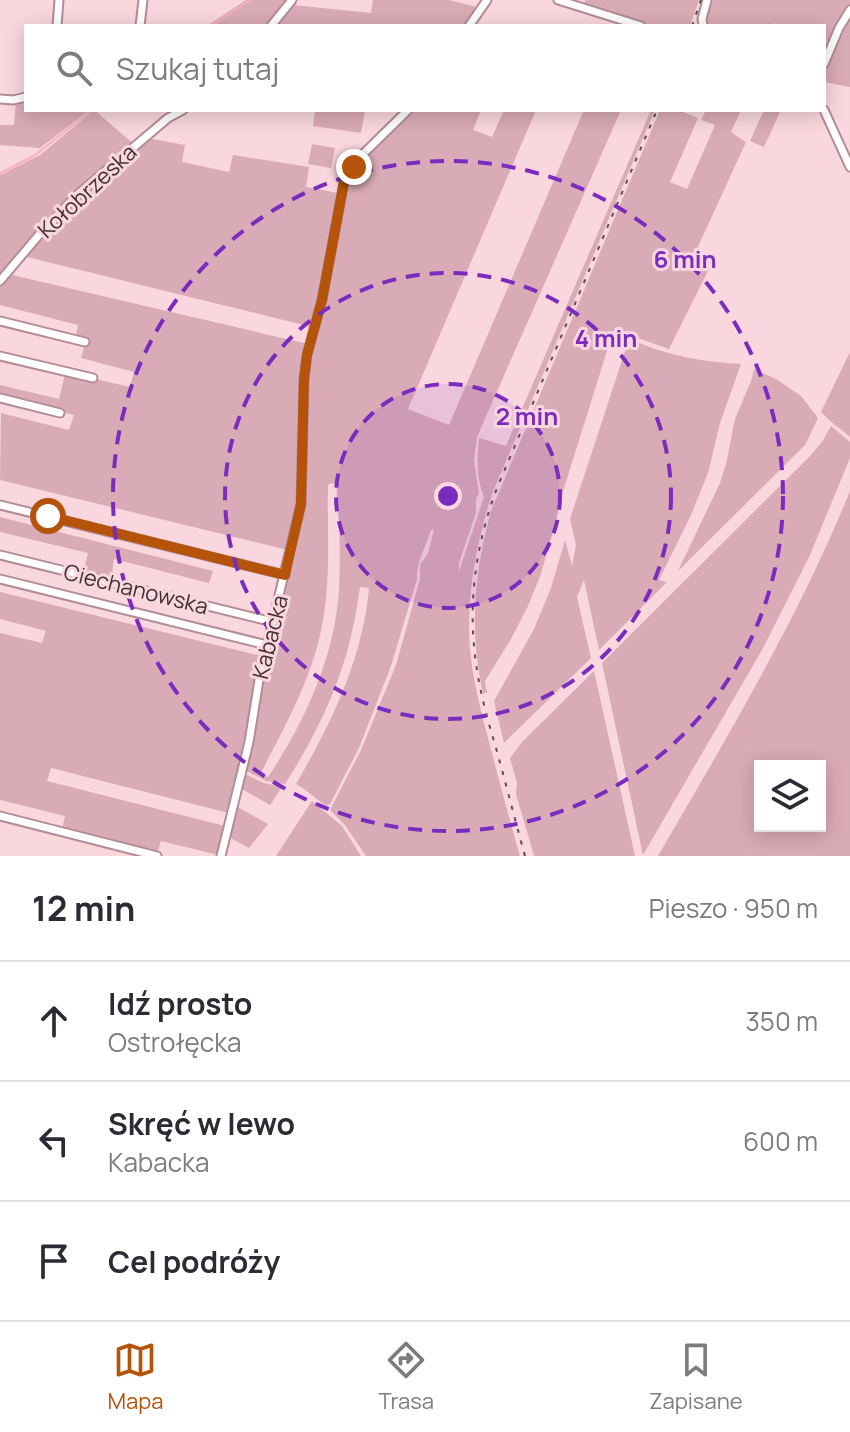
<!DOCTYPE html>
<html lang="pl">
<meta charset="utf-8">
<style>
:root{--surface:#fff;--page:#f2f2f3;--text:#2b2b33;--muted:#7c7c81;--line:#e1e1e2;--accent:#b45309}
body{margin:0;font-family:Manrope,sans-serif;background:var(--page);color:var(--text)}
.controls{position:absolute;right:24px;bottom:24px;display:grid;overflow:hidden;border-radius:0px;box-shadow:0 4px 20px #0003}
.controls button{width:72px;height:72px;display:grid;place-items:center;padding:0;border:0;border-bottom:2px solid var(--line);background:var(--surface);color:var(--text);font:40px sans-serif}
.stop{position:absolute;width:24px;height:24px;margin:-18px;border:6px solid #b45309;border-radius:50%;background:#fff}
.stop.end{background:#b45309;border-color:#fff;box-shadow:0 2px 8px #0008}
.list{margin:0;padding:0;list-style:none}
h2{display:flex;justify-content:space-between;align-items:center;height:104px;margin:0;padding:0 32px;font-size:34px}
h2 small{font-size:26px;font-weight:400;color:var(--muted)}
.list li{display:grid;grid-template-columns:52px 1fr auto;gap:24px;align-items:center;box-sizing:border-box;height:120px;padding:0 32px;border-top:2px solid var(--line)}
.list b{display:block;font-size:30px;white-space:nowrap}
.list p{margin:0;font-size:26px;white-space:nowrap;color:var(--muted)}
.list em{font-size:26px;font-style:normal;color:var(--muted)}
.icon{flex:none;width:44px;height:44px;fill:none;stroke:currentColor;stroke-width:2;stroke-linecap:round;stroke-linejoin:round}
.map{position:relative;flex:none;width:850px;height:856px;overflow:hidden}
.search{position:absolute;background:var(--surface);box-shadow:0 4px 20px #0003;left:24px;right:24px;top:24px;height:88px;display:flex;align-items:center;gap:20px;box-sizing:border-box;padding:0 28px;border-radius:0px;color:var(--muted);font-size:30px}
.sheet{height:464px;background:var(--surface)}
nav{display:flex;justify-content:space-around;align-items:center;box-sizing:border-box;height:112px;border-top:2px solid var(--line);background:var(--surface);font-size:22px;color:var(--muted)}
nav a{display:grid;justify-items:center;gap:4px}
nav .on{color:var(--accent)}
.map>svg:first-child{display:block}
</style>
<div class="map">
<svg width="850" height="856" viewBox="0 0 850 856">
<rect width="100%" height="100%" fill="#fad7df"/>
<g fill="#d9abb6" fill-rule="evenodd">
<polygon points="246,0 289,0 268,26 207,26"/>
<polygon points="373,0 449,0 481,8 466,26 275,26 292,5 371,13"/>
<polygon points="585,0 699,0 690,26 652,26 584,5"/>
<polygon points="713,0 850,0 850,6 838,21 824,56 824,26 779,26 775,23 773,26 704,26"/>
<path d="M850,15V87L824,82C824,57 837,35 850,15Z"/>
<polygon points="26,99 26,110 90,110 40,148 0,145 0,125 14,125 16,101"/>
<polygon points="94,110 135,145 60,209 0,275 0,175 40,155"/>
<polygon points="315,110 365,110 361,133 313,126"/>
<path d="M411,110H481L473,130L492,137L504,110H536L408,409L449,425L584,110H621L477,437L474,461L479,494L476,498V513L459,563V571L484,497C476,478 477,458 479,438L506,446L651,110H655L492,494C477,542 469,582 469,633C470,670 480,707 489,742C499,780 509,818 520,856H366L345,825L330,810L361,750L396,665L420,579V565L428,553L434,530H431C426,547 416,562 417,579L391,666L359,748L330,804L326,806L304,789L296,784C331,724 363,658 369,588L360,587C350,664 326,719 285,784L266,781L245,770L262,675L287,578L303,506L307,379L311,347L326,300L346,189C358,155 386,134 411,110ZM331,483L337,485C339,519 341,555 339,589C335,656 305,722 268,777L261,773C286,724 314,675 323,620C331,576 327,530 328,485Z"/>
<path d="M660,110H678L698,118L670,182L687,189L715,125L701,120L706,110H741L731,132L746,142L696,251L714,259L669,349L615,330L613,332L565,485L541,574L528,606L511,639L485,681L487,693H483C469,631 474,572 491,511Z"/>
<polygon points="764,110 781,110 764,147 750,141"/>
<path d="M153,139L185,145L182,162L229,172L233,155L309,167L306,187L338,193L325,273L312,327L23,256C62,215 103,177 146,141Z"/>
<polygon points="312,144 335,148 331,168 308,164"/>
<polygon points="8,274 308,344 299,505 288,550 0,480 1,413 69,430 74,415 0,396 0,385 59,399 65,374 95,382 96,379 130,387 134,372 81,358 86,341 75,339 78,325 0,305 0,284"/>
<path d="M629,339C666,355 701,362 741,364L720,423L708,473L691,515L659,580L667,582L599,650L584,580L577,597L591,658L504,743L494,701L534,629L551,588L565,540L572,566L576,545L570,519Z"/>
<path d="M850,352V437C840,428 830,422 821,412Z"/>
<polygon points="754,369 776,379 801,396 818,418 805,445 678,571 720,483 726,464 735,419 751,381"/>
<polygon points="831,426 850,442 850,458 810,555 762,650 643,855 602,663 810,456 822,442"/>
<path d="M850,491V856H658C727,737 798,619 850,491ZM820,766V826H760V766Z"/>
<polygon points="0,517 213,571 209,583 114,559 111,580 83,573 88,553 0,532"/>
<polygon points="0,592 261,656 253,695 246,749 229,813 51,768 47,781 225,826 218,855 161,841 157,854 62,830 65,816 0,800 0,633 42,643 46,631 0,619"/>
<polygon points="594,671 635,856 534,856 516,794 517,783 510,758 523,741"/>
<polygon points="245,774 264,783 282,787 270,805 240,788 243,775"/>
<polygon points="312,801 342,826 361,856 276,856"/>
<polygon points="236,806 268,824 249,848 227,836"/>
</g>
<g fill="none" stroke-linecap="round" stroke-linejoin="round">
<g stroke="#f6aec0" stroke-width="2">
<polyline points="211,26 250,0"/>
<polyline points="0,173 34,156 92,110"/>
</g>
<defs>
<g id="minor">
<polyline points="558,0 641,26"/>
<polyline points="57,26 59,0"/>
<polyline points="140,26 143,0"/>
<polyline points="271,26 292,0"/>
<polyline points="469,26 487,0"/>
<polyline points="703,26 702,19 707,0"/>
<polyline points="824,64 839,28 850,10"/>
<polyline points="0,99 13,100 26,97"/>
<polyline points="824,110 850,167"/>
<polyline points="0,281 38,236 76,196 168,118 183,110"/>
<polyline points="0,321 85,342"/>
<polyline points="0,356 93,378"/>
<polyline points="0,398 60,413"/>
<polyline points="0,505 285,575"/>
<polyline points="0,555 273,622"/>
<polyline points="0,579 267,645"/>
<polyline points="0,816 157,856"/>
<polyline points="221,856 249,742 260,674 301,504 304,379 307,355 322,300 344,182 361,156 408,110"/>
</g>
</defs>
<use href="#minor" stroke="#b38c95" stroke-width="11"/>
<use href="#minor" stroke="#fff" stroke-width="7"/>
<g stroke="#614d52" stroke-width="2" stroke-dasharray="4 8" stroke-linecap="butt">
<polyline points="692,26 701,0"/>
<path d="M525,856C515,820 506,784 496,748C486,715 477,681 474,646C469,592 478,538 497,488L657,110"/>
</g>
</g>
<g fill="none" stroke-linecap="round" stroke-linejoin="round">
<polyline stroke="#b45309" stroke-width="10" points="48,516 285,575 301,504 304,379 307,355 322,300 344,182 354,167"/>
</g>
<circle cx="448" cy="496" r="112" fill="#7b2cbf" fill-opacity=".12"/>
<g fill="none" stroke="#7b2cbf" stroke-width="4" stroke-dasharray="14 10">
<circle cx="448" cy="496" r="112"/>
<circle cx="448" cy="496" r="223"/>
<circle cx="448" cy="496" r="335"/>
</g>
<g text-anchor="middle" stroke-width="6" stroke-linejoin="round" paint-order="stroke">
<g font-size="22" fill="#413034" stroke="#fad7df">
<text transform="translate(87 191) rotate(-43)" y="8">Kołobrzeska</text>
<text transform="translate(136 589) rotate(14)" y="8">Ciechanowska</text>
<text transform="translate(270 637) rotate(-76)" y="8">Kabacka</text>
</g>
</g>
<circle cx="448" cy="496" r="12" fill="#7b2cbf" stroke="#fad7df" stroke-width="4"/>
<g font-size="24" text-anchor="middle" font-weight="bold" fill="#7b2cbf" stroke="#fad7df" stroke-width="6" stroke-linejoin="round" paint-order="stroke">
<text x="685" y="268">6 min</text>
<text x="606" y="347">4 min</text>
<text x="527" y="425">2 min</text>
</g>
</svg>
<div class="controls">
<button><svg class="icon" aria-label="layers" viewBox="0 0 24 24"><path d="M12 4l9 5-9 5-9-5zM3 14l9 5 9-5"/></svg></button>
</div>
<div class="stop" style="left:48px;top:516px"></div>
<div class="stop end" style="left:354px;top:167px"></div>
<div class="search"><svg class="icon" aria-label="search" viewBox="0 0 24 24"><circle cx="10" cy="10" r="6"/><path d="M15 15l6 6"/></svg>Szukaj tutaj</div>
</div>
<section class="sheet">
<h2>12 min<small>Pieszo · 950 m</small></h2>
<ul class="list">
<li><svg class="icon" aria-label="ahead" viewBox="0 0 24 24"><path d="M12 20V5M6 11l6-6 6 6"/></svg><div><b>Idź prosto</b><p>Ostrołęcka</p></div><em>350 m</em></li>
<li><svg class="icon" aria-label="left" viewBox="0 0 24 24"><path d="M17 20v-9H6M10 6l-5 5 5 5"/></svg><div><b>Skręć w lewo</b><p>Kabacka</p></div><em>600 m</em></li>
<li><svg class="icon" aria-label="arrive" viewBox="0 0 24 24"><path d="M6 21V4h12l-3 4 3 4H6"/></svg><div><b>Cel podróży</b></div></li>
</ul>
</section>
<nav>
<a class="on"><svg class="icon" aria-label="map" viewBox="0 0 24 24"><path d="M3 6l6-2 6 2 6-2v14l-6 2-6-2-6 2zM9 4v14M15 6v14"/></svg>Mapa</a>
<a><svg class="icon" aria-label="directions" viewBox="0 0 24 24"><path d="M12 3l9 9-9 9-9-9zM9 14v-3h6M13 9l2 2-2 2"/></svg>Trasa</a>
<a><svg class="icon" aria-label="saved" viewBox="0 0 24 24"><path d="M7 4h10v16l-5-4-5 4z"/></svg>Zapisane</a>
</nav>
